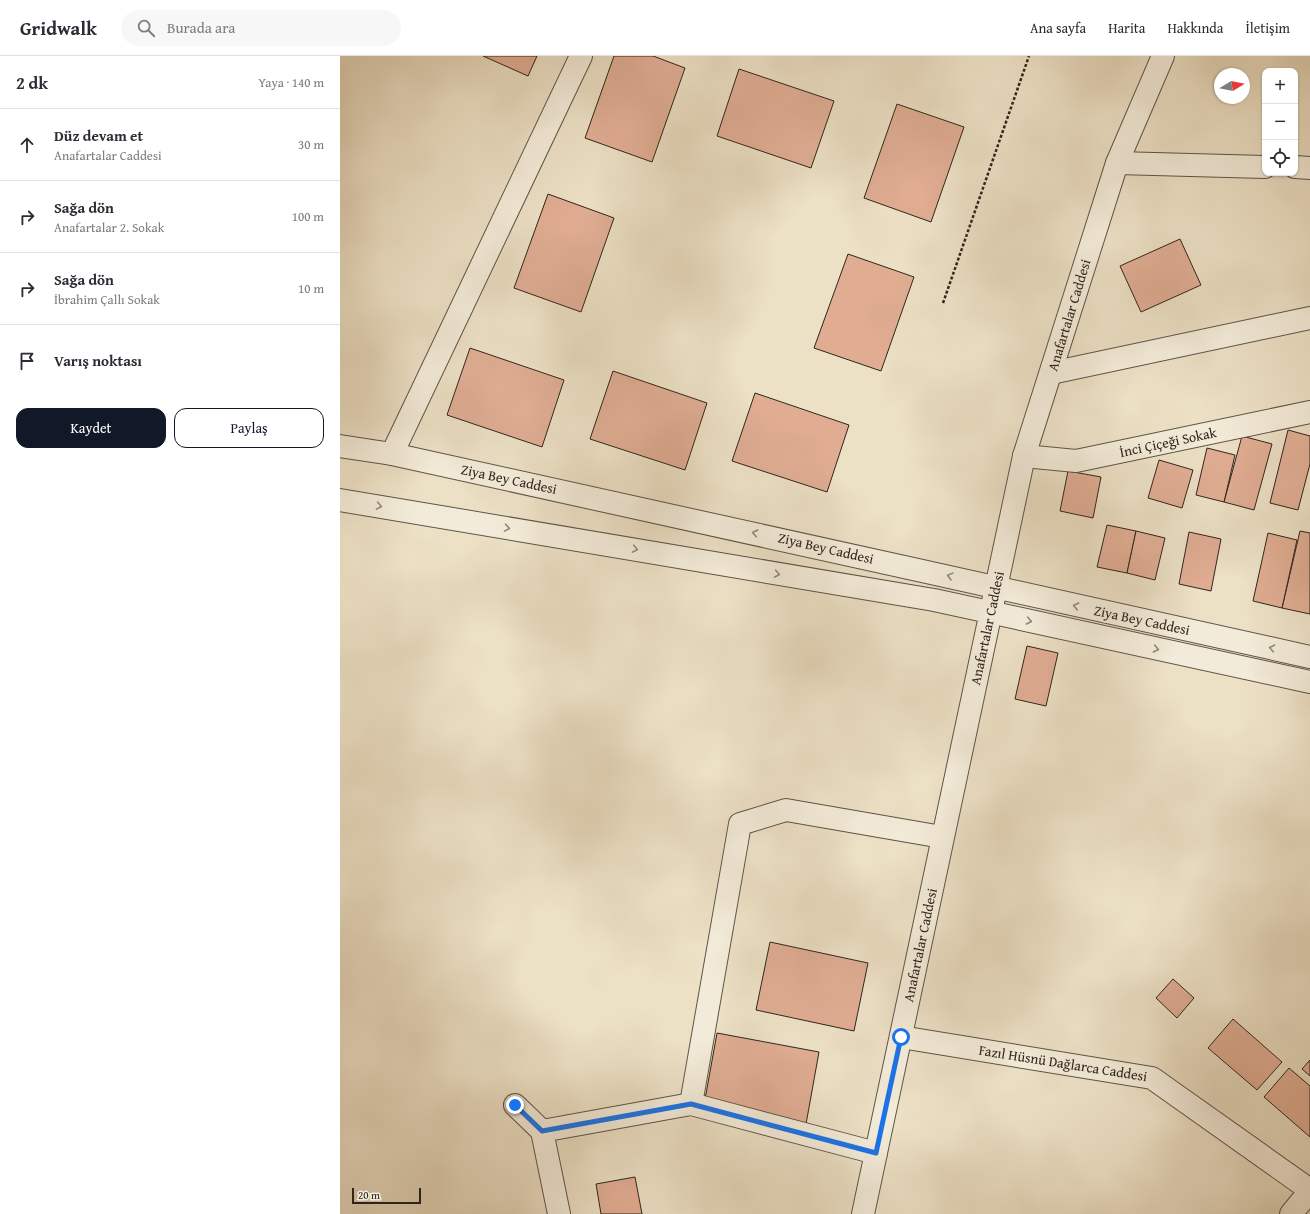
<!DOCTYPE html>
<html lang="tr">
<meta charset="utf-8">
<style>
:root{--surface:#fff;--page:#f7f7f7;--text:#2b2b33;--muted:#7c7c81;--line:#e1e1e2;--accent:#111827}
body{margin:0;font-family:"Gentium Book Plus",serif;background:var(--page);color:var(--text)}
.controls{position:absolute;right:12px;top:12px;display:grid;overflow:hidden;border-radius:8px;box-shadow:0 1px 3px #0004}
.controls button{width:36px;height:36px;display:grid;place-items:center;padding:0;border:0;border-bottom:1px solid var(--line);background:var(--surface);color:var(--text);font:20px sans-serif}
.compass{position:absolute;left:874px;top:12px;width:36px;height:36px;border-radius:50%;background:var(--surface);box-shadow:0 1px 3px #0004;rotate:80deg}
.scale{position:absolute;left:12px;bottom:10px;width:69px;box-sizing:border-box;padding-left:4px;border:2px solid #2f251d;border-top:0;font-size:11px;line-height:14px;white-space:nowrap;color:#2f251d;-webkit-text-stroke:3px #f3ebd9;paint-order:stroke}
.stop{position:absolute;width:12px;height:12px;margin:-9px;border:3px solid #1a73e8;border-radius:50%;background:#fff}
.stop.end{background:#1a73e8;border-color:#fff;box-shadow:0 1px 4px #0008}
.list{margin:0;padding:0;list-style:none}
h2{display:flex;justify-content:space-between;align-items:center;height:52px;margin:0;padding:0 16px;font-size:17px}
h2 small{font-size:13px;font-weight:400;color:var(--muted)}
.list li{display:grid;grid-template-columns:26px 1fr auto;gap:12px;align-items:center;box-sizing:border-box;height:72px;padding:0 16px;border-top:1px solid var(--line)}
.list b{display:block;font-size:15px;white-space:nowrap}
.list p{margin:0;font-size:13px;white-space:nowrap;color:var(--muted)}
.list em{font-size:13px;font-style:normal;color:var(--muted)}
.actions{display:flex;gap:8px;padding:12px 16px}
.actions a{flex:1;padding:9px 0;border:1px solid var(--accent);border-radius:12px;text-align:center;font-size:14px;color:var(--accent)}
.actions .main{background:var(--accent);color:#fff}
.icon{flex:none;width:22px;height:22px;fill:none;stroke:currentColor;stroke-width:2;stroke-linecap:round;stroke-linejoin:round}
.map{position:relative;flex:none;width:970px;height:1158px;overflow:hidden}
header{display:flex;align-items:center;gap:24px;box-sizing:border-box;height:56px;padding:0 20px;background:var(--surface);border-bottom:1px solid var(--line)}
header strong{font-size:19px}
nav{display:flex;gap:22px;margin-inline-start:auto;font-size:14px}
.search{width:280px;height:36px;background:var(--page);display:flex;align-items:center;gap:10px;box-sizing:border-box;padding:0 14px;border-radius:22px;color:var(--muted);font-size:15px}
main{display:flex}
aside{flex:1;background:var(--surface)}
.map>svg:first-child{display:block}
</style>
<header>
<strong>Gridwalk</strong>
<div class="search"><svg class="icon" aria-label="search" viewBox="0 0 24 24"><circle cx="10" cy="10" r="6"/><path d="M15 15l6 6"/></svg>Burada ara</div>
<nav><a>Ana sayfa</a><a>Harita</a><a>Hakkında</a><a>İletişim</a></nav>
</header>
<main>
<aside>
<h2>2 dk<small>Yaya · 140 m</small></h2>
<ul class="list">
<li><svg class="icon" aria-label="ahead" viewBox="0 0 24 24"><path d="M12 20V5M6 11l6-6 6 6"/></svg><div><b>Düz devam et</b><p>Anafartalar Caddesi</p></div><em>30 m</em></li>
<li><svg class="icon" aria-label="right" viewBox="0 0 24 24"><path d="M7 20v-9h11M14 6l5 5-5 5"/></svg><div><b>Sağa dön</b><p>Anafartalar 2. Sokak</p></div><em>100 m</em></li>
<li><svg class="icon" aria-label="right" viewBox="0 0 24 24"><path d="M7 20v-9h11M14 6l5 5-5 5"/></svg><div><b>Sağa dön</b><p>İbrahim Çallı Sokak</p></div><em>10 m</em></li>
<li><svg class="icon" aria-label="arrive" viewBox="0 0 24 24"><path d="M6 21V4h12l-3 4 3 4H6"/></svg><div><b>Varış noktası</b></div></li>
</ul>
<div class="actions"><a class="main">Kaydet</a><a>Paylaş</a></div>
</aside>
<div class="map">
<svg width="970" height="1158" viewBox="0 0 970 1158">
<rect width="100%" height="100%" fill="#ece0c5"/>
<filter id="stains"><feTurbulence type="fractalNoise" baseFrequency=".005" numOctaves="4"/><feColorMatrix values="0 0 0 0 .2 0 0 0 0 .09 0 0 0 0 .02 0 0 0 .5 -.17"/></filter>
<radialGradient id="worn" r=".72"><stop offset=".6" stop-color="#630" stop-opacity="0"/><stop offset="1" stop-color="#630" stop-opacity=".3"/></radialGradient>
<g fill="#e0ad93" stroke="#2f251d">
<polygon points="143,0 197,0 188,20"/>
<polygon points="274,0 313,0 345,12 312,106 245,82"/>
<polygon points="399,13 494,45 471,112 377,80"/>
<polygon points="557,48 624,71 591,166 524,142"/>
<polygon points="208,138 274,162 241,256 174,232"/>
<polygon points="840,183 861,229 801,256 780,210"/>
<polygon points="508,198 574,221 541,315 474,292"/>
<polygon points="130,292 224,324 202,391 107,359"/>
<polygon points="273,315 367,347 345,414 250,383"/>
<polygon points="415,337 509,369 487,436 392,405"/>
<polygon points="948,374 970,380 970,408 958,454 930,447"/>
<polygon points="902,380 932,388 914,454 884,446"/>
<polygon points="867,392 895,399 884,446 856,439"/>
<polygon points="819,404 853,414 842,452 808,442"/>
<polygon points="728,415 761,421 753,462 720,455"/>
<polygon points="767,469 796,475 787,517 757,511"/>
<polygon points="796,475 825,482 815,524 787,517"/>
<polygon points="960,475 970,477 970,558 942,552"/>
<polygon points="849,476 881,483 871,535 839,528"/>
<polygon points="928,477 957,484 942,552 913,545"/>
<polygon points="687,590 718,597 706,650 675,643"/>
<polygon points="430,886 528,907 514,975 416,954"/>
<polygon points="833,923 854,942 837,962 816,942"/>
<polygon points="893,963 942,1006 917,1034 868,992"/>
<polygon points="377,977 479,996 466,1068 364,1049"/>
<polygon points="970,1004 970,1020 962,1013"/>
<polygon points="949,1012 970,1030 970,1081 924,1041"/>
<polygon points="295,1121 302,1158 261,1158 256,1128"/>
</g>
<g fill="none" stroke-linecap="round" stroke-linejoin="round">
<defs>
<g id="minor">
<polyline points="777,107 925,111"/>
<polyline points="955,111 970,112"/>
<polyline points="711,317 970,262"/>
<polyline points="52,398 241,0"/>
<polyline points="684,400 736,405 970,356"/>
<polyline points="351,1048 400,768 446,754 602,781"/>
<polyline points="175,1049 202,1075 219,1158"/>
<polyline points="202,1075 351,1048 536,1097"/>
<polyline points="951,1158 970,1135"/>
</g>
<g id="tertiary">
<path d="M0,390L52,398C358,464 664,534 970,601"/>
<polyline points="0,444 594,544 970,626"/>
<polyline points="561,981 812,1022 970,1134"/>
<polyline points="523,1158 684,400 777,107 823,0"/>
</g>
</defs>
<use href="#minor" stroke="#5e5447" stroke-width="24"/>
<use href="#tertiary" stroke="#5e5447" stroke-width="24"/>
<polyline stroke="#2f251d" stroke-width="2.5" stroke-dasharray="3 2" stroke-linecap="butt" points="603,247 689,0"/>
<use href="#minor" stroke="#f3ebd9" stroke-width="22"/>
<use href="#tertiary" stroke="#f3ebd9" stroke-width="22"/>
</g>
<defs><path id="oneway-chevron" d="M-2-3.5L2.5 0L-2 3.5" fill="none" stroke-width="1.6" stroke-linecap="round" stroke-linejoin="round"/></defs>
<g stroke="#91887b">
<use href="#oneway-chevron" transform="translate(39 450) rotate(10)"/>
<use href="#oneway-chevron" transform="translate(167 472) rotate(10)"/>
<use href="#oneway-chevron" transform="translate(415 477) rotate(-168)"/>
<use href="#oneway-chevron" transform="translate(295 493) rotate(10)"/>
<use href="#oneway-chevron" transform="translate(437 518) rotate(10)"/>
<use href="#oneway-chevron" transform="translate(610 520) rotate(-165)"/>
<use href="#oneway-chevron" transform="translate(736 550) rotate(-168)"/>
<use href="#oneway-chevron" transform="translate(689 565) rotate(12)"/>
<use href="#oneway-chevron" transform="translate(932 592) rotate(-168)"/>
<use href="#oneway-chevron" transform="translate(816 593) rotate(12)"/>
</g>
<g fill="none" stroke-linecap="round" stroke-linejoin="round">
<polyline stroke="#1a73e8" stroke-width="5" points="175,1049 202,1075 351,1048 536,1097 561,981"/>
</g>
<g text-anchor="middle" stroke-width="4" stroke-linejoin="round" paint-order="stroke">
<g font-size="14" fill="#2f251d" stroke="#f3ebd9">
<text transform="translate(729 259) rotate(-73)" y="5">Anafartalar Caddesi</text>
<text transform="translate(828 386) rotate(-12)" y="5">İnci Çiçeği Sokak</text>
<text transform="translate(169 423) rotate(12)" y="5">Ziya Bey Caddesi</text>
<text transform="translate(486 492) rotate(13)" y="5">Ziya Bey Caddesi</text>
<text transform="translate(802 564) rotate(12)" y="5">Ziya Bey Caddesi</text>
<text transform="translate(647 572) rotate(-78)" y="5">Anafartalar Caddesi</text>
<text transform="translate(580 889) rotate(-78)" y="5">Anafartalar Caddesi</text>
<text transform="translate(723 1007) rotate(9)" y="5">Fazıl Hüsnü Dağlarca Caddesi</text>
</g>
</g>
<rect width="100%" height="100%" filter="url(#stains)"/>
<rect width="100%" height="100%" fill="url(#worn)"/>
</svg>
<div class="controls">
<button>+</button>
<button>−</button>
<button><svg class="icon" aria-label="locate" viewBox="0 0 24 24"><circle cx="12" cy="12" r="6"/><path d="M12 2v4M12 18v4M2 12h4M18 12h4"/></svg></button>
</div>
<svg class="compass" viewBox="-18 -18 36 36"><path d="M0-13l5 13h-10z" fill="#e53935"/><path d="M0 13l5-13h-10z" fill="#7c7c81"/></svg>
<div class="scale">20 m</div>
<div class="stop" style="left:561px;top:981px"></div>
<div class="stop end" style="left:175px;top:1049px"></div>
</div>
</main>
